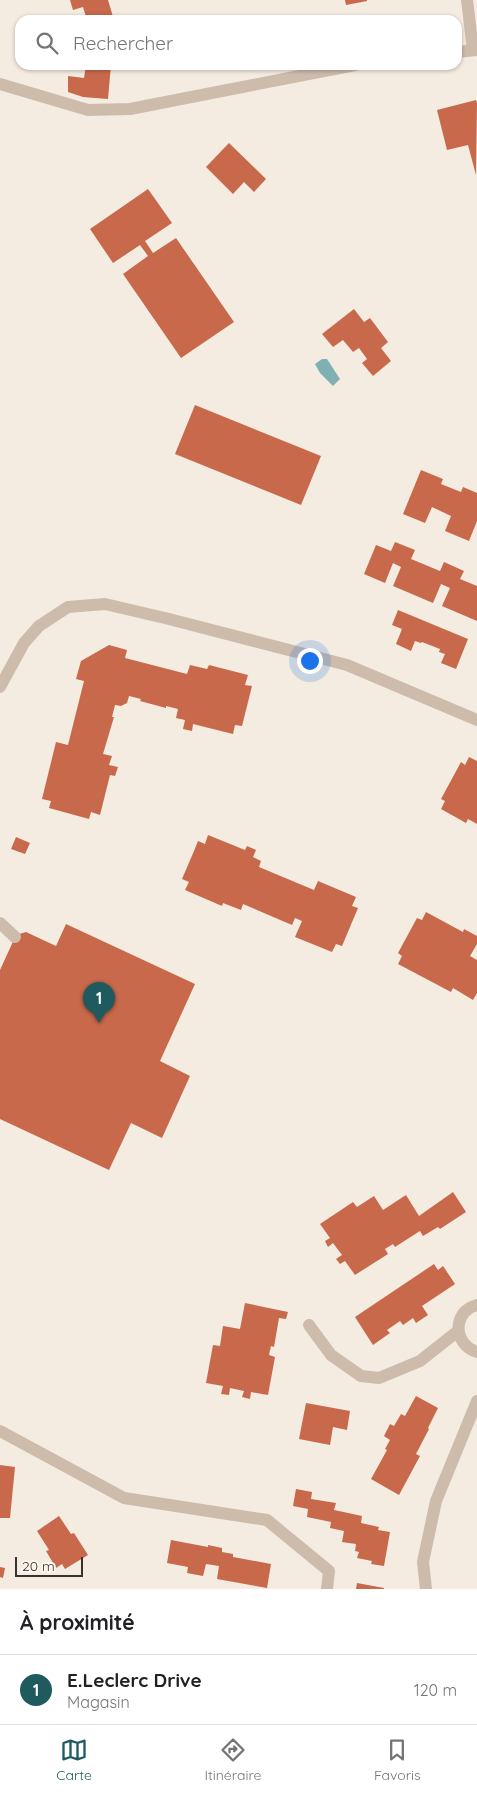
<!DOCTYPE html>
<html lang="fr">
<meta charset="utf-8">
<style>
:root{--surface:#fff;--page:#f6f6f6;--text:#202124;--muted:#757577;--line:#e0e0e0;--accent:#1f5a5e}
body{margin:0;font-family:Quicksand,sans-serif;background:var(--page);color:var(--text)}
.scale{position:absolute;left:15px;bottom:12px;width:68px;box-sizing:border-box;padding-left:5px;border:2px solid #3b302b;border-top:0;font-size:14px;line-height:18px;white-space:nowrap;color:#3b302b;-webkit-text-stroke:4px #fbf5ee;paint-order:stroke}
.you{position:absolute;left:309px;top:660px;width:18px;height:18px;margin:-12px;border:4px solid #fff;border-radius:50%;background:#1a73e8;box-shadow:0 0 0 8px #1a73e833}
.badge{display:grid;place-items:center;width:32px;height:32px;border-radius:50%;background:var(--accent);color:#fff;font-size:16px;font-weight:700}
.pin{position:absolute;translate:-50% -41px;filter:drop-shadow(0 1px 2px #0008)}
.pin::after{content:'';position:absolute;top:26px;width:18px;height:15px;background:inherit;clip-path:polygon(0 0,100% 0,50% 100%)}
.list{margin:0;padding:0;list-style:none}
h2{display:flex;justify-content:space-between;align-items:center;height:65px;margin:0;padding:0 20px;font-size:21px}
h2 small{font-size:16px;font-weight:400;color:var(--muted)}
.list li{display:grid;grid-template-columns:32px 1fr auto;gap:15px;align-items:center;box-sizing:border-box;height:70px;padding:0 20px;border-top:1px solid var(--line)}
.list b{display:block;font-size:19px;white-space:nowrap}
.list p{margin:0;font-size:16px;white-space:nowrap;color:var(--muted)}
.list em{font-size:16px;font-style:normal;color:var(--muted)}
.icon{flex:none;width:28px;height:28px;fill:none;stroke:currentColor;stroke-width:2;stroke-linecap:round;stroke-linejoin:round}
.map{position:relative;flex:none;width:477px;height:1589px;overflow:hidden}
.search{position:absolute;background:var(--surface);box-shadow:0 1px 4px #0004;left:15px;right:15px;top:15px;height:55px;display:flex;align-items:center;gap:12px;box-sizing:border-box;padding:0 18px;border-radius:15px;color:var(--muted);font-size:19px}
.sheet{height:135px;background:var(--surface)}
nav{display:flex;justify-content:space-around;align-items:center;box-sizing:border-box;height:70px;border-top:1px solid var(--line);background:var(--surface);font-size:14px;color:var(--muted)}
nav a{display:grid;justify-items:center;gap:2px}
nav .on{color:var(--accent)}
.map>svg:first-child{display:block}
</style>
<div class="map">
<svg width="477" height="1589" viewBox="0 0 477 1589">
<rect width="100%" height="100%" fill="#f4ebe1"/>
<polygon fill="#7fb0b2" points="322,359 327,359 340,379 333,386 320,373 315,364"/>
<g fill="#c8694b">
<polygon points="70,0 108,0 114,20 87,20 83,7 73,10"/>
<polygon points="345,0 367,0 367,1 346,5"/>
<polygon points="86,65 111,65 108,99 83,97 68,92 68,76 84,78"/>
<polygon points="476,100 477,103 476,175 468,145 447,150 437,110"/>
<polygon points="229,143 266,179 254,192 244,182 233,194 206,167"/>
<polygon points="148,189 172,223 145,241 153,253 176,238 234,322 181,358 123,274 148,256 140,245 113,263 90,229"/>
<polygon points="354,309 364,322 370,318 388,342 381,348 391,361 373,376 362,363 367,359 359,348 353,352 343,340 333,347 322,334"/>
<polygon points="195,405 321,456 301,505 175,454"/>
<polygon points="421,470 443,479 441,484 461,492 463,487 477,493 477,521 469,541 445,531 451,516 432,507 425,523 403,514"/>
<polygon points="395,542 415,550 411,559 440,571 444,562 464,571 460,579 477,586 477,621 442,606 450,588 441,584 433,603 393,586 401,567 393,563 385,583 364,574 376,545 391,551"/>
<polygon points="398,610 468,639 456,669 441,663 445,654 439,652 440,649 422,642 421,643 415,641 411,651 396,644 402,629 392,625"/>
<polygon points="109,645 127,650 125,658 187,674 190,665 207,669 209,665 248,675 245,685 252,686 242,726 235,725 233,734 193,724 192,731 183,729 185,720 176,718 178,709 166,706 166,708 140,701 141,699 129,696 127,703 121,706 115,705 112,717 114,717 103,754 112,756 109,765 118,767 115,776 110,775 100,815 91,812 89,819 49,808 51,801 42,799 56,742 68,745 84,681 76,679 81,661"/>
<polygon points="469,757 477,761 477,824 468,819 466,823 441,809 445,801 441,799 461,762 465,765"/>
<polygon points="208,835 245,850 247,846 256,850 253,857 261,861 259,867 314,890 318,881 356,897 352,906 358,908 342,946 336,944 332,952 295,937 302,921 295,918 292,925 243,904 241,910 223,903 222,906 185,890 189,882 182,879 194,851 198,841 205,844"/>
<polygon points="16,837 30,843 25,854 11,849"/>
<polygon points="426,912 463,932 464,929 477,936 477,944 470,956 477,960 477,993 473,1000 453,988 451,992 398,964 402,956 398,953 417,918 422,920"/>
<polygon points="66,924 195,984 160,1061 190,1076 162,1138 131,1123 109,1170 0,1119 0,970 16,935 26,932 56,946"/>
<polygon points="453,1192 466,1212 440,1229 438,1227 423,1236 420,1231 395,1247 393,1244 385,1249 388,1254 355,1275 345,1261 340,1264 336,1259 342,1255 333,1243 328,1247 325,1241 330,1238 320,1224 353,1202 357,1207 374,1196 383,1210 406,1195 419,1216"/>
<polygon points="434,1264 438,1270 443,1266 455,1284 422,1306 428,1315 416,1323 413,1318 403,1325 400,1321 387,1330 390,1333 373,1345 355,1317"/>
<polygon points="245,1303 288,1312 286,1319 279,1318 274,1347 271,1346 269,1355 275,1357 268,1395 251,1392 250,1399 242,1397 244,1391 230,1388 229,1395 221,1394 223,1386 206,1383 213,1345 220,1346 223,1326 240,1329"/>
<polygon points="416,1396 438,1408 428,1428 429,1429 416,1454 420,1456 399,1495 371,1479 387,1450 385,1449 390,1440 384,1436 390,1424 394,1426 401,1414 405,1416"/>
<polygon points="306,1403 350,1411 347,1430 333,1427 330,1445 299,1439"/>
<polygon points="0,1465 15,1467 10,1518 0,1518"/>
<polygon points="296,1489 312,1492 311,1499 336,1503 334,1510 362,1516 361,1523 379,1527 378,1530 390,1532 384,1566 371,1564 372,1561 357,1558 359,1552 355,1551 356,1544 342,1542 344,1531 330,1528 331,1522 307,1517 308,1509 293,1506"/>
<polygon points="59,1516 71,1534 74,1533 88,1555 65,1569 62,1564 56,1568 46,1551 49,1550 37,1531"/>
<polygon points="171,1540 208,1547 208,1545 222,1548 222,1552 233,1554 233,1557 271,1564 267,1588 217,1579 219,1566 206,1564 203,1576 187,1573 188,1567 167,1563"/>
<polygon points="0,1567 5,1568 3,1578 0,1577"/>
<polygon points="357,1583 384,1588 384,1589 356,1589"/>
</g>
<g fill="none" stroke-linecap="round" stroke-linejoin="round">
<polyline stroke="#cdbbac" stroke-width="12" points="0,923 15,937"/>
<g stroke="#cdbbac" stroke-width="12">
<polyline points="467,0 473,50"/>
<polyline points="0,687 24,643 39,626 68,607 105,604 169,619 347,665 477,720"/>
<path d="M477,1305C452,1311 453,1345 477,1352"/>
<polyline points="309,1325 331,1355 361,1376 379,1378 420,1361 458,1331"/>
<polyline points="0,1431 124,1498 267,1520 329,1571 327,1589"/>
<polyline points="426,1589 423,1562 436,1501 477,1401"/>
</g>
<g stroke="#cdbbac" stroke-width="12">
<polyline points="457,52 477,50"/>
<polyline points="0,84 88,110 130,109 355,65"/>
</g>
</g>
</svg>
<div class="scale">20 m</div>
<div class="you"></div>
<div class="pin badge" style="left:99px;top:1023px">1</div>
<div class="search"><svg class="icon" aria-label="search" viewBox="0 0 24 24"><circle cx="10" cy="10" r="6"/><path d="M15 15l6 6"/></svg>Rechercher</div>
</div>
<section class="sheet">
<h2>À proximité<small></small></h2>
<ul class="list">
<li><span class="badge">1</span><div><b>E.Leclerc Drive</b><p>Magasin</p></div><em>120 m</em></li>
</ul>
</section>
<nav>
<a class="on"><svg class="icon" aria-label="map" viewBox="0 0 24 24"><path d="M3 6l6-2 6 2 6-2v14l-6 2-6-2-6 2zM9 4v14M15 6v14"/></svg>Carte</a>
<a><svg class="icon" aria-label="directions" viewBox="0 0 24 24"><path d="M12 3l9 9-9 9-9-9zM9 14v-3h6M13 9l2 2-2 2"/></svg>Itinéraire</a>
<a><svg class="icon" aria-label="saved" viewBox="0 0 24 24"><path d="M7 4h10v16l-5-4-5 4z"/></svg>Favoris</a>
</nav>
